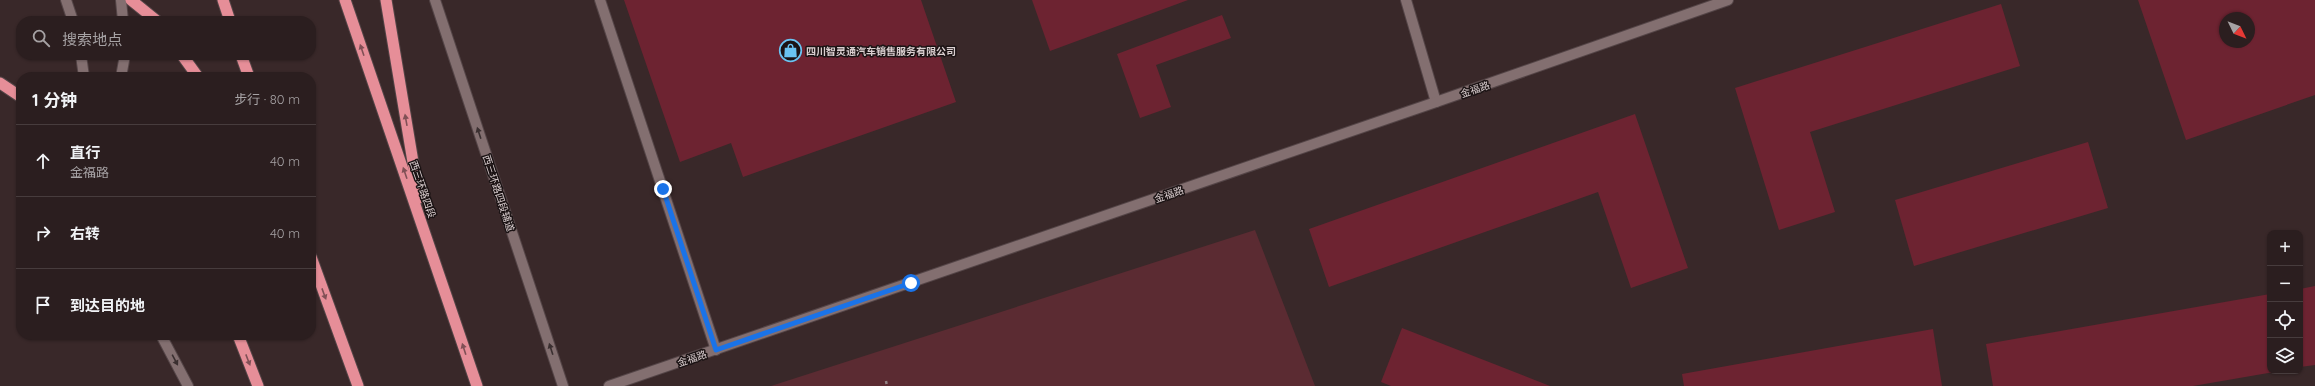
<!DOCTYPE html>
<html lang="zh">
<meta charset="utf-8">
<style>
:root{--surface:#2b1e1f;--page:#372b2c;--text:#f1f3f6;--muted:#a6a2a4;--line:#473c3d}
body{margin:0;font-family:Quicksand,"Noto Sans SC",sans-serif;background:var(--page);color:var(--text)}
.controls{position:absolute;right:12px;bottom:12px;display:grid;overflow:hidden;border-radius:8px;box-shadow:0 1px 3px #0004}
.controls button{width:36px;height:36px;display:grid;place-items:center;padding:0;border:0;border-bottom:1px solid var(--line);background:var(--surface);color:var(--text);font:20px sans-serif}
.compass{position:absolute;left:2219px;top:12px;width:36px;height:36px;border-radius:50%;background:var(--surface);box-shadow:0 1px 3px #0004;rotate:133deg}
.stop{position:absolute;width:12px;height:12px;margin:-9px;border:3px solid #1a73e8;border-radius:50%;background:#fff}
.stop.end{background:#1a73e8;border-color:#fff;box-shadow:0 1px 4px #0008}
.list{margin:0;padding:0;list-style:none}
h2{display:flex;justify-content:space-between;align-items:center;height:52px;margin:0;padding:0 16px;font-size:17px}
h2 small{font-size:13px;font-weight:400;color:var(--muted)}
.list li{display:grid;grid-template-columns:26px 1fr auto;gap:12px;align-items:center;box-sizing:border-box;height:72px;padding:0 16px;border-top:1px solid var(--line)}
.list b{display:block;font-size:15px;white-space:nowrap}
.list p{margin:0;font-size:13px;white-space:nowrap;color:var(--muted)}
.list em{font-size:13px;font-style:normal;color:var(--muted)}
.icon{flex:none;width:22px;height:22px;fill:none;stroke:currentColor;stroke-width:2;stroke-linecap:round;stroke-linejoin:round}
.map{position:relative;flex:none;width:2315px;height:386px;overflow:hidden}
.search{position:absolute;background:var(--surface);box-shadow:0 1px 3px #0004;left:16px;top:16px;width:300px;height:44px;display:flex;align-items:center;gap:10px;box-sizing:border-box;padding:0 14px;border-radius:16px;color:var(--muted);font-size:15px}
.panel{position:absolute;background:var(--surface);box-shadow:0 1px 3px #0004;left:16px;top:72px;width:300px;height:268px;border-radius:16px}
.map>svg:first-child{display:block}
</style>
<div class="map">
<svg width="2315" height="386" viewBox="0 0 2315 386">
<rect width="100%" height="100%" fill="#392829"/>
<polygon fill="#5b2b32" points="1255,230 1315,386 771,386"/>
<g fill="#6d2331" fill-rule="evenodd">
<polygon points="624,0 921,0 956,102 743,177 731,143 680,162"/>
<polygon points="1032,0 1188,0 1050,51"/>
<path d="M2138,0H2315V95L2186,140ZM2225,18H2249V42H2225Z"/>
<polygon points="2001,4 2020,66 1810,132 1835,212 1779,230 1735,88"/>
<polygon points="1222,15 1231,38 1156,65 1171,107 1140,118 1117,54"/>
<polygon points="1635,114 1688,268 1631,288 1598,192 1329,287 1309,229"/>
<polygon points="2088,142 2108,208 1914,266 1895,200"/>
<polygon points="2315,286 2315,365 2300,367 2300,289"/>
<polygon points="2270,294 2270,371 2274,372 2193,386 1993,386 1986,344"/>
<polygon points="1402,328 1550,386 1391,386 1381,382"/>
<polygon points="1933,329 1942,386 1684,386 1682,374"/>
</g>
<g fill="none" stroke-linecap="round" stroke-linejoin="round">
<defs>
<polyline id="service" points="600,0 716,350"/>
<polyline id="minor" points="1406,0 1436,102"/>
<polyline id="tertiary" points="609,386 1436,102 1728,0"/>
<g id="secondary">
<polyline points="66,0 73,21"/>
<polyline points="121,0 123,21"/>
<polyline points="435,0 563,386"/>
<polyline points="81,55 84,77"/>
<polyline points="121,77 125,55"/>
<polyline points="161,335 188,386"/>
</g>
<g id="trunk">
<polyline points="131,0 157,21"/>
<polyline points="223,0 230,21"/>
<polyline points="345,0 477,386"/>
<polyline points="386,0 419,198"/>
<polyline points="182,55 198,77"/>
<polyline points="241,55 249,77"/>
<polyline points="0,83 21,97"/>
<polyline points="311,257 358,386"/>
<polyline points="238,335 258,386"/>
</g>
</defs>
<use href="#service" stroke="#544547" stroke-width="12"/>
<use href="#minor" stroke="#544547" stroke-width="12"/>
<use href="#tertiary" stroke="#544547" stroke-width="12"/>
<use href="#secondary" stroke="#544547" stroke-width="12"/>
<use href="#trunk" stroke="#544547" stroke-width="13"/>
<polyline stroke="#928384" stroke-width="2.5" stroke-dasharray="3 2" stroke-linecap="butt" points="886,381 887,386"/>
<use href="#service" stroke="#836f70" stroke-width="10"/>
<use href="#minor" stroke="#836f70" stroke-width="10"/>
<use href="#tertiary" stroke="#836f70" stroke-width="10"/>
<use href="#secondary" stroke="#836f70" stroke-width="10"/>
<use href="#trunk" stroke="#e68e98" stroke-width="11"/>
</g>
<defs><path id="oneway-solid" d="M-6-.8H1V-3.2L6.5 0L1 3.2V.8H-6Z"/></defs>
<g fill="#805056">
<use href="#oneway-solid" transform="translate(362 50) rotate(-109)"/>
<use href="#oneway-solid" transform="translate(406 120) rotate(-100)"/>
<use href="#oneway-solid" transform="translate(405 173) rotate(-109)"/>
<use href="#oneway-solid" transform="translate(324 294) rotate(70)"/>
<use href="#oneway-solid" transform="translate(464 349) rotate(-108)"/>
<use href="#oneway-solid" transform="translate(248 360) rotate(69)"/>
</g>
<g fill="#3a2f30">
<use href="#oneway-solid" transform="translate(479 133) rotate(-108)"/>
<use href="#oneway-solid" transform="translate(551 349) rotate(-108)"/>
<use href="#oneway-solid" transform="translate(175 360) rotate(62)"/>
</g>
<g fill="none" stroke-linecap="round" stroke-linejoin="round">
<polyline stroke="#1a73e8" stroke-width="5" points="663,189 716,350 911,283"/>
</g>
<defs>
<symbol id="shop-ring" viewBox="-11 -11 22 22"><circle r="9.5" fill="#1b1314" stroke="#6ac3f1" stroke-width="1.5"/><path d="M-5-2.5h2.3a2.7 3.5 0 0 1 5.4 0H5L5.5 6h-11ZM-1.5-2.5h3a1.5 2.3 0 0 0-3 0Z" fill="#6ac3f1"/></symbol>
</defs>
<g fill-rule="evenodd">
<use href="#shop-ring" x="778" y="38" width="25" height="25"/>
</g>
<g text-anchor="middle" stroke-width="3" stroke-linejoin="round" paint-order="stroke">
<g font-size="10" font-weight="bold" fill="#dbcfd0" stroke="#1b1314" text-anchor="start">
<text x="806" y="55">四川智灵通汽车销售服务有限公司</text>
</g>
<g font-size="10" fill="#dbcfd0" stroke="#1b1314">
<text transform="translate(1475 89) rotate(-19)" y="4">金福路</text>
<text transform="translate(423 189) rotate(71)" y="4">西三环路四段</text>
<text transform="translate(499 193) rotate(72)" y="4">西三环路四段辅道</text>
<text transform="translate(1169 194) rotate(-19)" y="4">金福路</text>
<text transform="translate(692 358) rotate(-19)" y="4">金福路</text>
</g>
</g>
</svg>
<div class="controls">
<button>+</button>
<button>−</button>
<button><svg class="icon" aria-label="locate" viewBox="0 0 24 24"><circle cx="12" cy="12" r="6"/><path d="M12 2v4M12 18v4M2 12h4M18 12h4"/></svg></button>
<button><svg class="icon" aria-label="layers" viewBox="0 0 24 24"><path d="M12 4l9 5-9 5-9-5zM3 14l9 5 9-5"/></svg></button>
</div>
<svg class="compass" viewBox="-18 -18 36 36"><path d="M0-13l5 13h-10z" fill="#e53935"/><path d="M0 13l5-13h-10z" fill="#a6a2a4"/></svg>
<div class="stop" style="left:911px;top:283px"></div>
<div class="stop end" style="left:663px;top:189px"></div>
<div class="search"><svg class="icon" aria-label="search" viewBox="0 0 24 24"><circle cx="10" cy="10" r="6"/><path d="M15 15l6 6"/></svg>搜索地点</div>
<section class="panel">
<h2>1 分钟<small>步行 · 80 m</small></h2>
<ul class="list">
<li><svg class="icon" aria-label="ahead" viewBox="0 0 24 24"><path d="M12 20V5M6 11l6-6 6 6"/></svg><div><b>直行</b><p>金福路</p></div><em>40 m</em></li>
<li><svg class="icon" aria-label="right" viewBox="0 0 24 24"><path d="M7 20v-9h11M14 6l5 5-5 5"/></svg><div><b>右转</b></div><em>40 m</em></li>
<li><svg class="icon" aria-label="arrive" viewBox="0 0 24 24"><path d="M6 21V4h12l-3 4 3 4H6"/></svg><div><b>到达目的地</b></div></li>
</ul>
</section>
</div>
